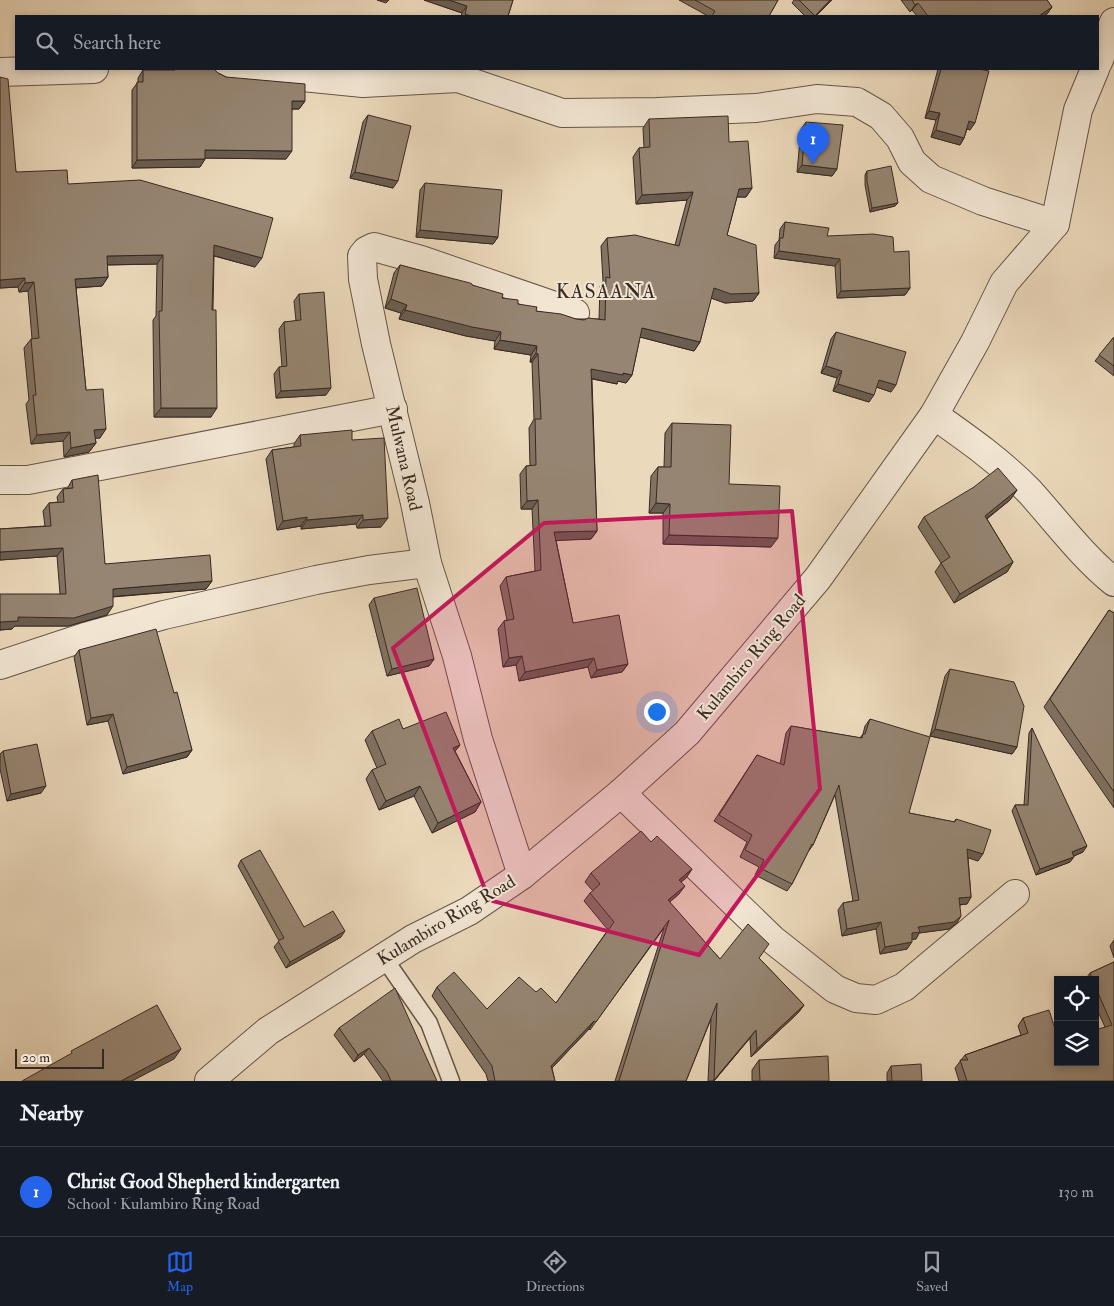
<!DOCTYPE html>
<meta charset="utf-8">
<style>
:root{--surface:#171b24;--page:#242831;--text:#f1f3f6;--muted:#9ea1a6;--line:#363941;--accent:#2563eb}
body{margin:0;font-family:"IM FELL Double Pica",serif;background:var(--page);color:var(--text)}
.controls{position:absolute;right:15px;bottom:15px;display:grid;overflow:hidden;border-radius:0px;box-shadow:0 2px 8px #0003}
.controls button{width:45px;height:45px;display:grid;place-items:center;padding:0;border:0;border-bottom:1px solid var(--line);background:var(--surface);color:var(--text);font:25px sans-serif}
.scale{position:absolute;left:15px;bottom:12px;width:89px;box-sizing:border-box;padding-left:5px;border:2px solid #392923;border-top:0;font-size:14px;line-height:18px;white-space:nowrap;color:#392923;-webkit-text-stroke:4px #f2e6d3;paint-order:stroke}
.you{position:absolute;left:656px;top:711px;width:18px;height:18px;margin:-12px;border:4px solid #fff;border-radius:50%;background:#1a73e8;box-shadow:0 0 0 8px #1a73e833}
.badge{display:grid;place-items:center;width:32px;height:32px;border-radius:50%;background:var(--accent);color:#fff;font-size:16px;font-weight:700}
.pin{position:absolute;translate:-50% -41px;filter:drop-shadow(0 1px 2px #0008)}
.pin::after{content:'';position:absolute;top:26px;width:18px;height:15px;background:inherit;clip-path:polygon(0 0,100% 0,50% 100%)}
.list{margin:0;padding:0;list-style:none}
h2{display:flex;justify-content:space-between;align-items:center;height:65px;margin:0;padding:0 20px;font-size:21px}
h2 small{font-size:16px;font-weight:400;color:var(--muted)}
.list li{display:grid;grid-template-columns:32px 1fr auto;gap:15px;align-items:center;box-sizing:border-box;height:90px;padding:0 20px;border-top:1px solid var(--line)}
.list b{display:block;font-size:19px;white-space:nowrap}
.list p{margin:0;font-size:16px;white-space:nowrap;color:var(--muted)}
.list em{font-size:16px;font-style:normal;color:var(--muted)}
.icon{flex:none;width:28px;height:28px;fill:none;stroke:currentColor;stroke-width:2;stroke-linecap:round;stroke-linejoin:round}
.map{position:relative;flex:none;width:1114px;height:1081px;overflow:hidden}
.search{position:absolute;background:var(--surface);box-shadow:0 2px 8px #0003;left:15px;right:15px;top:15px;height:55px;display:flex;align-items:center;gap:12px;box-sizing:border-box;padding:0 18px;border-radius:0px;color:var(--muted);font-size:19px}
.sheet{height:155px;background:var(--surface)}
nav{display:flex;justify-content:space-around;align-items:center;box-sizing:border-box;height:70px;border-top:1px solid var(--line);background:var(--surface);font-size:14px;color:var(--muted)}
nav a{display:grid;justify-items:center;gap:2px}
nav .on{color:var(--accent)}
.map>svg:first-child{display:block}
</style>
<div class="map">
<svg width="1114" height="1081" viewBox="0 0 1114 1081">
<rect width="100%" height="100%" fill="#ebd9bb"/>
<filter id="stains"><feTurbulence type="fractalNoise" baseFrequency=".004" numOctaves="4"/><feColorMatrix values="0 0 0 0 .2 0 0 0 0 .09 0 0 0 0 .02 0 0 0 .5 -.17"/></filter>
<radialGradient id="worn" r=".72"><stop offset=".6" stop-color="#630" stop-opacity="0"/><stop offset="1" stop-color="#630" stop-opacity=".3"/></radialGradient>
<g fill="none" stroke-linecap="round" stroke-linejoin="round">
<defs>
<polyline id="lane" points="384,958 429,1023 451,1081"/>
<g id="street">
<polyline points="1098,62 1114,22"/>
<polyline points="222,69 363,83 458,78 562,113 657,112 756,108 817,99 857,102 881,116 900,138 912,162 931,179 983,201 1055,224"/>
<polyline points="0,72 94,69"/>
<path d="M934,415C968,439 1001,462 1030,492C1057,522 1082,556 1114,582"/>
<polyline points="0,480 28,480 393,409"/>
<polyline points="0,665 85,637 164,615 316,580 369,570 427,563"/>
<polyline points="621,793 773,940 835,989 856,998 876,1000 904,987 1015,894"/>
<polyline points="522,875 478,739 457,656 427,563 415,503 376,344 363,279 362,256 366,251 374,247 421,260 575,313"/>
<polyline points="209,1081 268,1031 413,939 469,911 522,875 621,793 687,733 818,578 934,415 975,342 1004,283 1055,224 1078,110 1095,69"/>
</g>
</defs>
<use href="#lane" stroke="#665549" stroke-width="19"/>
<use href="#street" stroke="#665549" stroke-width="30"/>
<use href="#lane" stroke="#f2e6d3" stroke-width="16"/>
<use href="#street" stroke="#f2e6d3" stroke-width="28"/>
</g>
<g fill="#817262" stroke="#392923">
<polygon points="424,0 513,0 508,16 461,16 462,13"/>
<polygon points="679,0 778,0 769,16 708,16"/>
<polygon points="794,0 832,0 816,16 805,16 792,3"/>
<polygon points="901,0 1047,0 1052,7 1047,14 1044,16 917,16 912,10 910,12"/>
<polygon points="170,69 214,69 218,73 226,77 305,101 299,109 292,109 286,159 205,158 205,159 200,167 132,168 132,90 138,82 138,78 143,70 170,70"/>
<polygon points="938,69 979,69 970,130 967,129 964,138 960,145 931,137 936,120 925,118"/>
<polygon points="0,77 16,172 68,184 255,267 214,256 211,417 154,417 153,320 156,316 157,264 107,265 108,277 102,286 76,288 86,390 100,438 95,438 96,443 89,452 64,457 63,441 31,444 26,404 29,400 24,348 31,339 32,339 28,291 19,292 18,287 0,288"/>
<polygon points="368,115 393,188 350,178 363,122"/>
<polygon points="649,119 729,142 752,188 746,197 737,197 727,235 759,293 753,301 725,303 711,298 700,342 694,351 640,337 632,375 626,383 618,381 617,384 592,379 597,531 591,539 556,540 573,623 628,664 622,672 591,678 588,667 519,681 516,665 503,667 498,629 504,621 507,620 500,586 506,577 535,571 532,509 521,509 520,474 526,466 530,466 529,428 534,419 532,362 530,362 531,355 494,349 495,341 466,336 399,319 401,313 385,308 394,273 400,265 472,285 536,311 576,319 599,319 600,286 603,281 601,246 607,238 675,245 687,200 636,204 633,157 639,148 644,148 643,128"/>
<polygon points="806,122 837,169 832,176 797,172 801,129"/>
<polygon points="867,171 895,206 870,212 865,185 865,175"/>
<polygon points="425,183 498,237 493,244 416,237 420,190"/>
<polygon points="785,222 827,236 894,252 910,288 905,295 837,298 835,266 774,258 775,245 779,240 780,229"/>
<polygon points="299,294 326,395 276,398 274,374 279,367 282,367 279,329 284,322 296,321 294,301"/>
<polygon points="836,332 891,392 876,387 869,402 833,391 837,378 821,373 831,339"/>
<polygon points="1114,337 1114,376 1095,361"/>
<polygon points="672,423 729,484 771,547 663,544 663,513 649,513 651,476 658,467 664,467 665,433"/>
<polygon points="300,435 352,440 381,527 357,528 356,524 301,529 301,526 277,530 266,459 272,450 294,447 294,444"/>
<polygon points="72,480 105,564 212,581 206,589 113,597 107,615 68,626 15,626 12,629 0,630 60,594 57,556 0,560 0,529 45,526 43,511 49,503 58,502 57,497 63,489 67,489"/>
<polygon points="1017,490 1010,500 987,519 1013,562 1007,572 954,603 935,572 941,563 918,527 924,517"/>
<polygon points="374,598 434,659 429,666 387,676 369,605"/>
<polygon points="1109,610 1114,613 1114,808 1044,707"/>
<polygon points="79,650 174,693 192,750 187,757 123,774 108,721 87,725 74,657"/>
<polygon points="950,669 1017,747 1012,754 930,736 945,676"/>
<polygon points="870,719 909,813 954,822 956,819 978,861 968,857 971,897 967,904 960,905 957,923 949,929 919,933 916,939 912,939 907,949 880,954 876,929 842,936 838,910 843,903 853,901 835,795 813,845 808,852 792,884 787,891 755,875 759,867 740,857 747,842 714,821 757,755 780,764 786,733 791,726 860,738 863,734 865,726"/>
<polygon points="1032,728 1083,852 1074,856 1070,862 1036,875 1012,811 1015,805 1024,805 1029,733"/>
<polygon points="403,729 460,745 455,751 481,802 475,812 432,833 414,796 379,810 366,779 372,770 377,768 365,740 372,731"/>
<polygon points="3,751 41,793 7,801 0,769 0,754"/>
<polygon points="651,842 692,869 686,878 681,882 679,894 669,902 720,959 759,958 804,1005 798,1013 751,1057 750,1038 714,1081 708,1081 711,1019 686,1081 615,1081 664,928 590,1030 589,1029 552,1068 555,1081 488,1081 486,1074 432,996 437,987 487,1009 536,992 556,1003 608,930 584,901 590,893 593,891 585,882 591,873"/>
<polygon points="241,860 304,927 341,937 286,968 274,947 279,941 238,866"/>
<polygon points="1114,940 1114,958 1110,946"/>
<polygon points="1114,962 1114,1081 959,1081 955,1068 965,1055 1021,1035 1018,1026 1023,1018 1058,1062 1105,1027 1095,1005 1095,980 1085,980 1090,973"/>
<polygon points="339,1028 437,1081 383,1081 364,1054 354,1062 334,1035"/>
<polygon points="759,1060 829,1081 752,1081 752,1070"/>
<polygon points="891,1066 922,1081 887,1081 887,1073"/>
</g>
<g fill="#695d50" stroke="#392923">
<polygon points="377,0 389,0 386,3"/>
<polygon points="424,0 449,0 467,6 462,13"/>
<polygon points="830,0 832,0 816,16 815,16"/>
<polygon points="918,3 912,10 910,12 915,5"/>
<polygon points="1052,7 1047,14 1044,16 1039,16"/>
<polygon points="292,101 305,101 299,109 287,109"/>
<polygon points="929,111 940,113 936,120 925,118"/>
<polygon points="969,121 975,123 970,130 964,128"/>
<polygon points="936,130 964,138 960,145 931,137"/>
<polygon points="205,150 292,151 286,159 200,158"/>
<polygon points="205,159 200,167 132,168 137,160"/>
<polygon points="802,165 837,169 832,176 797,172"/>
<polygon points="355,172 398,181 393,188 350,178"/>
<polygon points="752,188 746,197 733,197 739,189"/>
<polygon points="693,192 687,200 636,204 642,195"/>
<polygon points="898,203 895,206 870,212 872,208"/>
<polygon points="420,230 498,237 493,244 416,237"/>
<polygon points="214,245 262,258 255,267 208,254"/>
<polygon points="779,251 840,259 835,266 774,258"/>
<polygon points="163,255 157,264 100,265 107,256"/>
<polygon points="108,277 102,286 69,288 75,279"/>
<polygon points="25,278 18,287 0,288 0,280"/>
<polygon points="34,282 28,291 19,292 25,283"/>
<polygon points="714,288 759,293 753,301 725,303 708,297"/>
<polygon points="910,288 905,295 837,298 841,291"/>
<polygon points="391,299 407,305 401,313 385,308"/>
<polygon points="405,310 501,332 495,341 466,336 399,319"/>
<polygon points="642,328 700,342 694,351 636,336"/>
<polygon points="500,340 537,346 531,355 494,349"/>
<polygon points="536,353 538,354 532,362 530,362"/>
<polygon points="826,366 842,371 837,378 821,373"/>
<polygon points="591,369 623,373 632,375 626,383 618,381 617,384 585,377"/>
<polygon points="879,380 896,385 891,392 874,386"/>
<polygon points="838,384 874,395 869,402 833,391"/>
<polygon points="331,388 326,395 276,398 281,391"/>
<polygon points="161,408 217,408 211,417 154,417"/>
<polygon points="106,429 100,438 88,439 94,430"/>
<polygon points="70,432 63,441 31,444 37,435"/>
<polygon points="96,443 89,452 64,457 71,448"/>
<polygon points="1017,490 1010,500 978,525 985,516"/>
<polygon points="538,500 532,509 521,509 527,501"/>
<polygon points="656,503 670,504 663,513 649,513"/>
<polygon points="363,515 356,524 301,529 307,520"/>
<polygon points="307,517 301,526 277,530 283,521"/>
<polygon points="388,518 381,527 357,528 363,520"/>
<polygon points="597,531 591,539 548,541 554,532"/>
<polygon points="669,535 778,538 771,547 663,544"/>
<polygon points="63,548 57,556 0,560 0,552"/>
<polygon points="1013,562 1007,572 954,603 960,594"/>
<polygon points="212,581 206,589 107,597 113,589"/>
<polygon points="113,606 107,615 68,626 15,626 12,629 0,630 0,622 18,617"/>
<polygon points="522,656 516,665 503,667 509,658"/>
<polygon points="594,658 588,667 519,681 525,672"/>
<polygon points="434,659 429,666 387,676 392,669"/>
<polygon points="628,664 622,672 591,678 597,670"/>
<polygon points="113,714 108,721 87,725 91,718"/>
<polygon points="935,729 1017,747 1012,754 930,736"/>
<polygon points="460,745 453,754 453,748"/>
<polygon points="192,750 187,757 123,774 127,767"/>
<polygon points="46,786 41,793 7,801 11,794"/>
<polygon points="420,786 414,796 379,810 386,801"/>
<polygon points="481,802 475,812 432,833 438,823"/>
<polygon points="1087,846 1083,852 1069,858 1072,852"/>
<polygon points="967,849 983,854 978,861 962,856"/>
<polygon points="1074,857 1070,862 1036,875 1040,869"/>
<polygon points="692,869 686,878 673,888 679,880"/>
<polygon points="685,886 679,894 662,909 668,900"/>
<polygon points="971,897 967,904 954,905 959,898"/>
<polygon points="961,916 957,923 949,929 919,933 916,939 907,940 912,933 918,927"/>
<polygon points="881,922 876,929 842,936 847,929"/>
<polygon points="345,931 341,937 286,968 290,962"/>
<polygon points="912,942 907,949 880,954 885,947"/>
<polygon points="804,1005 798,1013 751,1057 757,1049"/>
<polygon points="594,1021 589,1029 546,1074 551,1066"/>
<polygon points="756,1030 750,1038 714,1081 713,1081"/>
<polygon points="369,1048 364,1054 354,1062 358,1055"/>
<polygon points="181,1049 174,1059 132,1081 121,1081"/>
</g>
<g fill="#968572" stroke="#392923">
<polygon points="449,0 513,0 508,16 471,16 465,14 467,6"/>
<polygon points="695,0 778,0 769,16 712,16 715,11"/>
<polygon points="799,0 830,0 815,16"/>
<polygon points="912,0 1047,0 1052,7 1039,16 928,16 918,3 915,5"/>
<polygon points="175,69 214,69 218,73 226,77 305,84 305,101 292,101 292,151 205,150 205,159 137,160 137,82 143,82 143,70 175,70"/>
<polygon points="941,69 979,69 989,71 975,123 969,121 964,138 936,130 940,113 929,111"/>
<polygon points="0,77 8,79 16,172 67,170 68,184 140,180 273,218 262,258 214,245 212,310 216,310 217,408 161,408 159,311 162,311 163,255 107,256 108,277 75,279 86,390 103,389 106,429 94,430 96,443 71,448 70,432 37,435 33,395 36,395 31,339 39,338 34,282 25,283 25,278 0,280"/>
<polygon points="368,115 411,126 398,181 355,172"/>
<polygon points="728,116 729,142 748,141 752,188 739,189 727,235 756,245 759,293 731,294 714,288 700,342 642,328 632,375 623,373 623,375 591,369 597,531 554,532 573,623 619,615 628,664 597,670 594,658 525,672 522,656 509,658 504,621 514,619 506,577 541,570 538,500 527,501 526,466 536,465 535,419 541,419 538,354 536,353 537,346 500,340 501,332 472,327 405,310 407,305 391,299 400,265 470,283 472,284 472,285 503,294 502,298 518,300 518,304 537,307 536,311 561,314 576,319 584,320 588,318 605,320 606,277 610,278 607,238 635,235 679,246 693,192 642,195 639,148 650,147 649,119"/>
<polygon points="806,122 843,125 837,169 802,165"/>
<polygon points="891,166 898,203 872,208 867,181 867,171"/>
<polygon points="425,183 502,190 498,237 420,230"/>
<polygon points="785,222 829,228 827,236 873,234 893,237 894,252 909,251 910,288 841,291 840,259 779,251 780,238 783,238"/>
<polygon points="324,292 331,388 281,391 279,367 287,366 284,322 301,320 299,294"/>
<polygon points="836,332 906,352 896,385 879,380 874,395 838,384 842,371 826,366"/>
<polygon points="1114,337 1114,366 1099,355"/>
<polygon points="672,423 731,425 729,484 780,486 778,538 669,535 670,504 656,503 658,467 671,467"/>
<polygon points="352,430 352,440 384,438 388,518 363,520 363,515 307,520 307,517 283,521 272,450 301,446 300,435"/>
<polygon points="998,468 1017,490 985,516 1013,562 960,594 941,563 950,557 924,517 974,487"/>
<polygon points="98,475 105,564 210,555 212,581 113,589 113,606 74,618 18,617 18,621 0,622 0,594 66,594 63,548 0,552 0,529 51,526 49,503 64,502 63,489 73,488 72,480"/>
<polygon points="417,588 434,659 392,669 374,598"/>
<polygon points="1109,610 1114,613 1114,792 1050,699"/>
<polygon points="156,629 174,693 177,692 192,750 127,767 113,714 91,718 79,650"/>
<polygon points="950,669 1014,682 1024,706 1017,747 935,729"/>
<polygon points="446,712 460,745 453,748 481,802 438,823 420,786 386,801 372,770 386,764 372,731 399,719 403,729"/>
<polygon points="870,719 930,737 909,813 955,822 956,819 991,830 983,854 967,849 971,897 959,898 961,916 954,922 918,927 920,932 912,933 912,942 885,947 881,922 847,929 843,903 859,900 839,785 813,845 812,844 792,884 760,868 764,860 745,850 752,835 719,815 757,755 784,765 791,726 862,738 863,734 865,734"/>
<polygon points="1032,728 1087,846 1072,852 1074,857 1040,869 1015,805 1028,805"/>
<polygon points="37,744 46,786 11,794 3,751"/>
<polygon points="641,831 651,842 657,836 692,869 679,880 685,886 668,900 720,959 748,924 769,944 759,958 804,1005 757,1049 756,1030 714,1080 717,1003 686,1081 619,1081 669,920 596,1022 594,1021 551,1066 555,1081 495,1081 492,1066 437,987 454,972 487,1009 519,977 536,992 541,988 556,1003 614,922 590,893 600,884 591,873"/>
<polygon points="260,850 304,927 333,911 345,931 290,962 278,941 284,938 241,860"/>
<polygon points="1114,962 1114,1081 967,1081 960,1060 968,1060 965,1055 1028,1033 1023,1018 1049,1010 1057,1035 1058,1035 1058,1062 1095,1062 1095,1030 1112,1025 1095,986 1095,980 1093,980 1090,973"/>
<polygon points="395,988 437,1081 391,1081 387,1072 369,1048 358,1055 339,1028"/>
<polygon points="157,1005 181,1049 121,1081 22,1081 72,1053 71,1051"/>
<polygon points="828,1056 829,1081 760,1081 759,1060"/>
<polygon points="921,1064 922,1081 892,1081 891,1066"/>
</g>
<path fill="#c2185b" fill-opacity="0.2" stroke="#c2185b" stroke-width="4" stroke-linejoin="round" d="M792,511L820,789L699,955L489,900L393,648L544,523Z"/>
<g text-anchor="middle" stroke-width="4" stroke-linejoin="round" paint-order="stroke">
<g font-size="18" fill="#392923" stroke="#f2e6d3">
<text transform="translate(404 458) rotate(77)" y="6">Mulwana Road</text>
<text transform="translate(751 657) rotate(-50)" y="6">Kulambiro Ring Road</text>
<text transform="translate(446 920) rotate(-31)" y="6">Kulambiro Ring Road</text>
</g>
<g font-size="20" letter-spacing="1" fill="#392923" stroke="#f2e6d3">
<text x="606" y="298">KASAANA</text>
</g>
</g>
<rect width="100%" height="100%" filter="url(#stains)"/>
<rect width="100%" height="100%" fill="url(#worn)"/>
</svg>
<div class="controls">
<button><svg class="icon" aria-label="locate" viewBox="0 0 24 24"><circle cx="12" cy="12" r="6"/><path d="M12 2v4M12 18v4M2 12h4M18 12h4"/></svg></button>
<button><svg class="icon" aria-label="layers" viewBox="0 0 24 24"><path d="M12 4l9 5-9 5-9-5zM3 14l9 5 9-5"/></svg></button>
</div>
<div class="scale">20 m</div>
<div class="you"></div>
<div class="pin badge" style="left:813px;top:164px">1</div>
<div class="search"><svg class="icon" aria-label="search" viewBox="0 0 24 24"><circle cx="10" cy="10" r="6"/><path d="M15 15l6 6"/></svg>Search here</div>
</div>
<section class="sheet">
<h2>Nearby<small></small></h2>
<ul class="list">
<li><span class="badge">1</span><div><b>Christ Good Shepherd kindergarten</b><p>School · Kulambiro Ring Road</p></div><em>130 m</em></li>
</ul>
</section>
<nav>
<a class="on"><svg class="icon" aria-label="map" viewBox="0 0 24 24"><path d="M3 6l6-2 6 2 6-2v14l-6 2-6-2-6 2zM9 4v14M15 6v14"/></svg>Map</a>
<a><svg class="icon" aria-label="directions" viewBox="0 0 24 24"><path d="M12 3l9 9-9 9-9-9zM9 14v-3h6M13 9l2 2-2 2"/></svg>Directions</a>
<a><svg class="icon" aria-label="saved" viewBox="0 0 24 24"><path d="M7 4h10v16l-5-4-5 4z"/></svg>Saved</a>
</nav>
